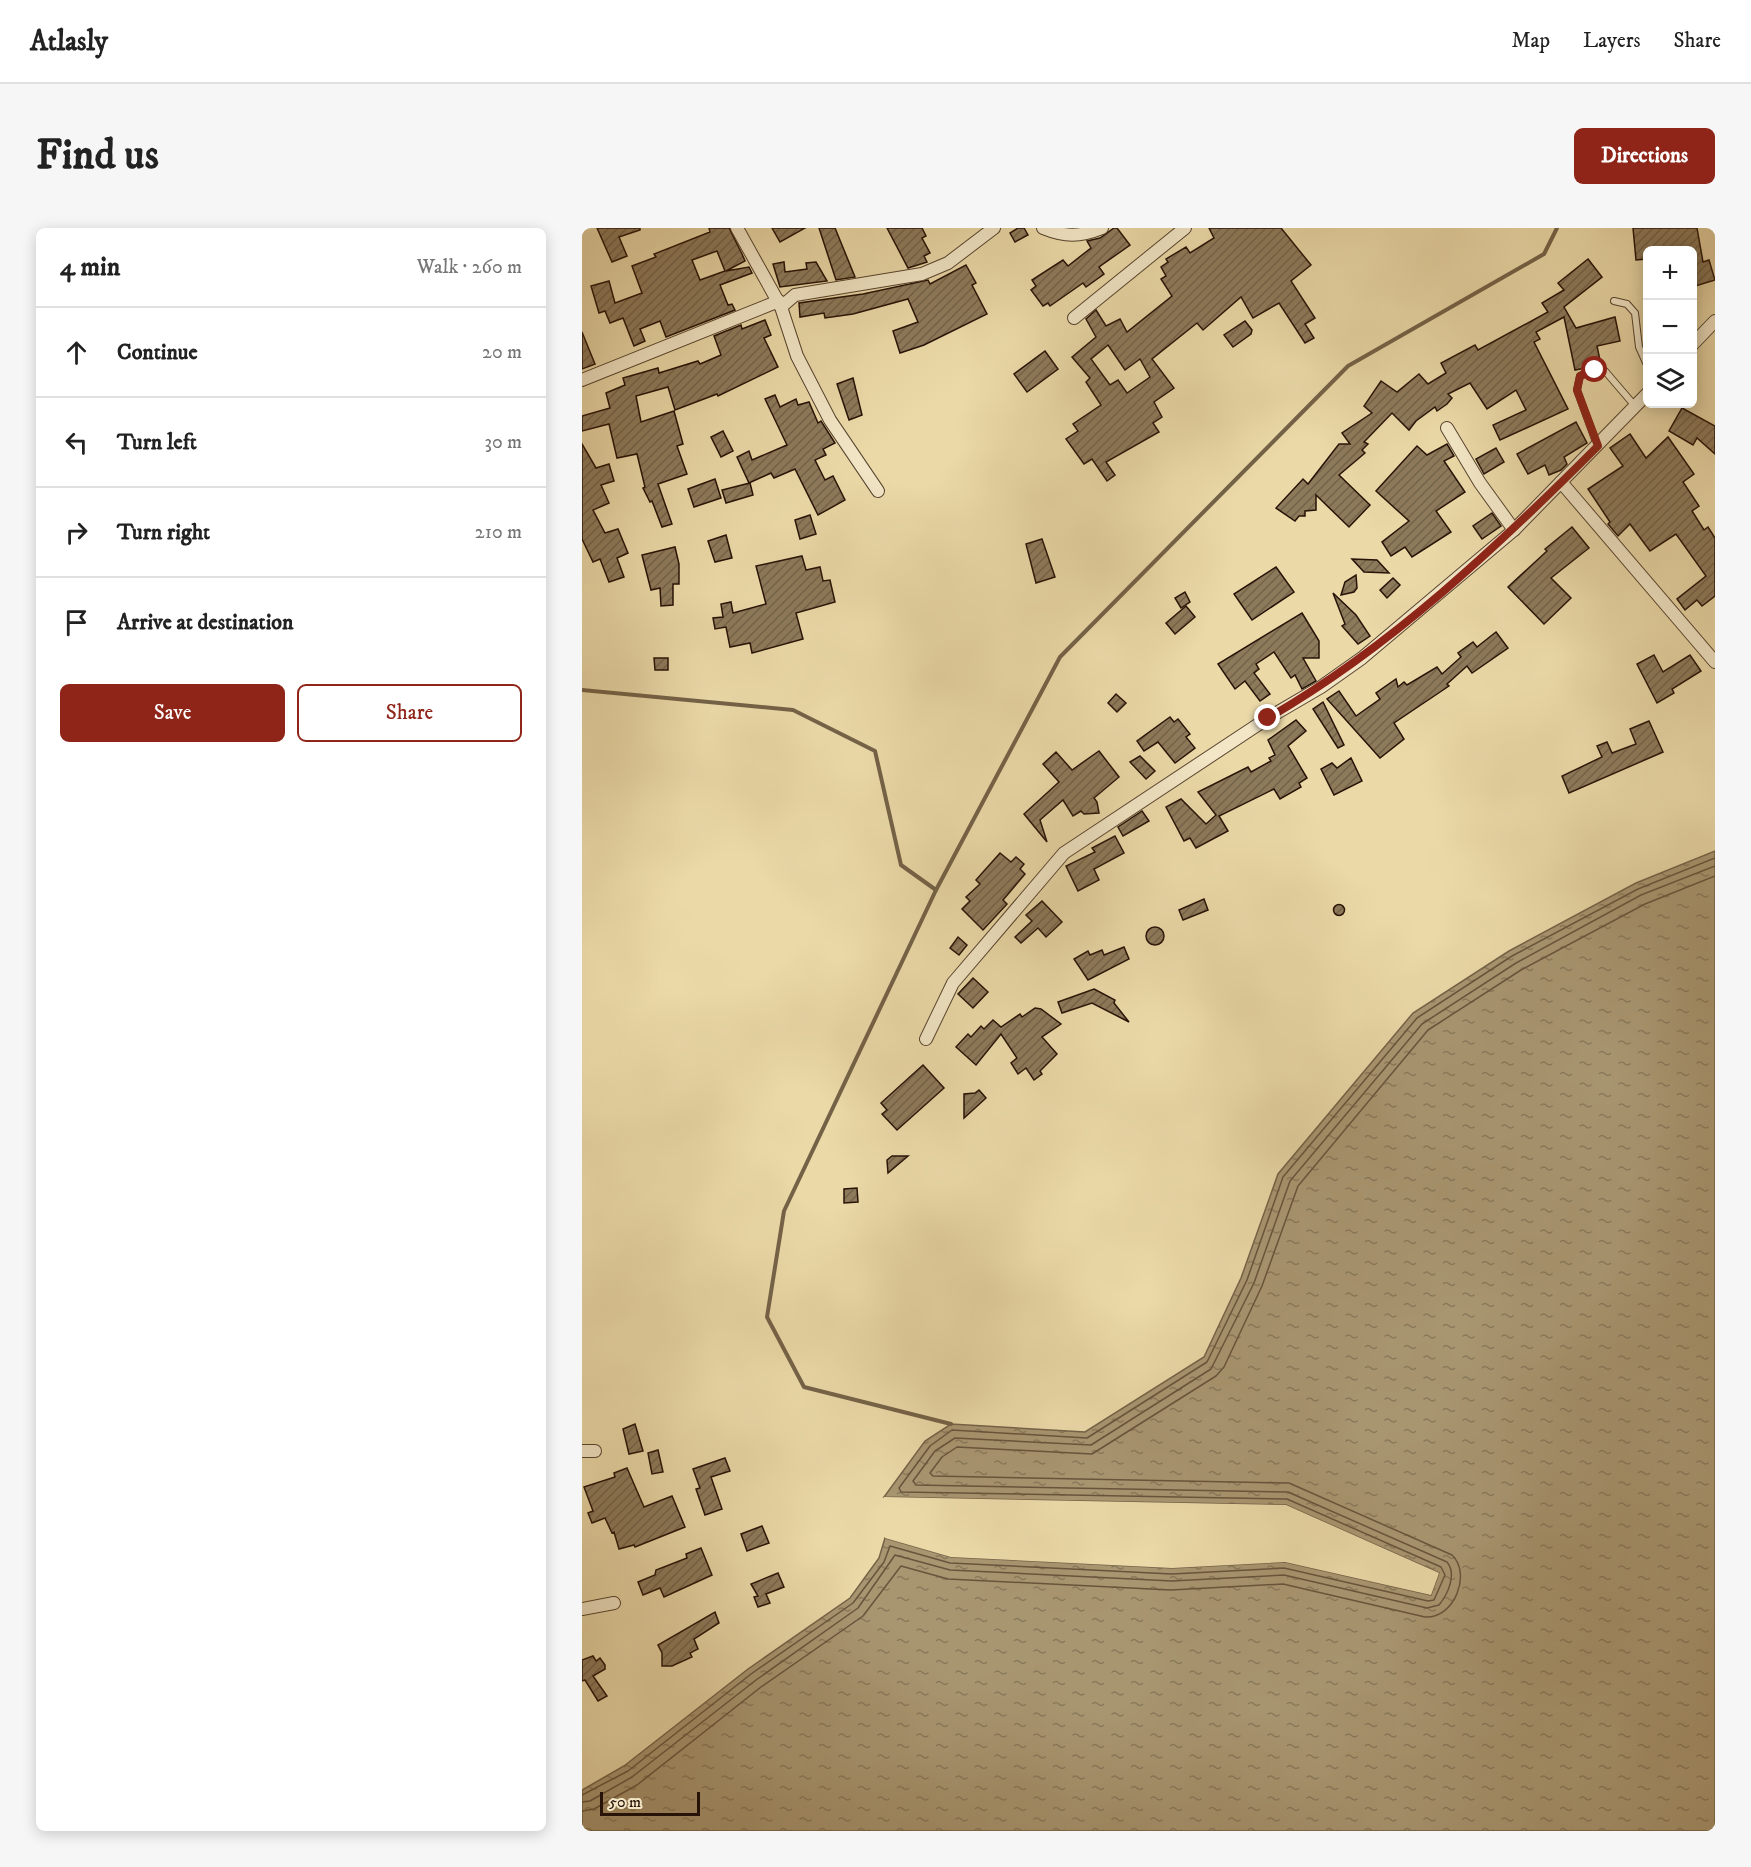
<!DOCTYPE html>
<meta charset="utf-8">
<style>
:root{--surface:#fff;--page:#f6f6f6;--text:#222;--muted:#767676;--line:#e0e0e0;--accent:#8f2418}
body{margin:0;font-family:"IM FELL DW Pica",serif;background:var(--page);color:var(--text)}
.controls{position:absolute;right:18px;top:18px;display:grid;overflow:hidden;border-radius:9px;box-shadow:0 3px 15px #0003}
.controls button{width:54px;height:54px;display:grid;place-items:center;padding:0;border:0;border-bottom:2px solid var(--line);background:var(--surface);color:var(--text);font:30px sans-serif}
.scale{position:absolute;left:18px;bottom:15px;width:100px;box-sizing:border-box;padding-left:6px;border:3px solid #271307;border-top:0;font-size:16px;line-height:21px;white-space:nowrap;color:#271307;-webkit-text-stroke:4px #f2e6c6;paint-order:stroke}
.stop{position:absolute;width:18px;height:18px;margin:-14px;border:4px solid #8f2418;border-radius:50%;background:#fff}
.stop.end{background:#8f2418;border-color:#fff;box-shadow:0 2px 6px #0008}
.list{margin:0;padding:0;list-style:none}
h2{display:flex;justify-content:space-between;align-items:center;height:78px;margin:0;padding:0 24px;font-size:26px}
h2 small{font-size:20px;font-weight:400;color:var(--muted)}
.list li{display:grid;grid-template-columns:39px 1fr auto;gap:18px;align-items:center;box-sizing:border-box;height:90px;padding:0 24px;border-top:2px solid var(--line)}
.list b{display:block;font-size:22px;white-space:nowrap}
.list em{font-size:20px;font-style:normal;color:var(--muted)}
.actions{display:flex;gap:12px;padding:18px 24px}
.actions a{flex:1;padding:14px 0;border:2px solid var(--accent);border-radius:9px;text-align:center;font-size:21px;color:var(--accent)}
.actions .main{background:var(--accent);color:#fff}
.icon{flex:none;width:33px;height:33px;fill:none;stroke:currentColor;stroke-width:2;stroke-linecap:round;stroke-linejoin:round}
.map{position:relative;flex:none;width:1133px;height:1603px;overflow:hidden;border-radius:9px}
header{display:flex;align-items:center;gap:36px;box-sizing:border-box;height:84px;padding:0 30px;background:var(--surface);border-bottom:2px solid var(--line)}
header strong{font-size:28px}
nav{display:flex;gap:33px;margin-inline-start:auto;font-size:21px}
.intro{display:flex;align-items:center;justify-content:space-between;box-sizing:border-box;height:144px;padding:0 36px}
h1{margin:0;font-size:42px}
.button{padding:15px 27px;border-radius:9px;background:var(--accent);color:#fff;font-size:21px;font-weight:700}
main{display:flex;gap:36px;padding:0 36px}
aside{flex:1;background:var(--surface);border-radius:9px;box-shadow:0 3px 15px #0003}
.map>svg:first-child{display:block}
</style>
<header>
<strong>Atlasly</strong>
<nav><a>Map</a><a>Layers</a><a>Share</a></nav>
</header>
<div class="intro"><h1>Find us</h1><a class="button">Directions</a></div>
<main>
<aside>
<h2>4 min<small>Walk · 260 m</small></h2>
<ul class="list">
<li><svg class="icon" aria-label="ahead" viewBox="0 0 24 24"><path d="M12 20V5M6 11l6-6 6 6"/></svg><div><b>Continue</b></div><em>20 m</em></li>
<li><svg class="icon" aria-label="left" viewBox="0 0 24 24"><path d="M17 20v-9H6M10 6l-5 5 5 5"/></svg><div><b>Turn left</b></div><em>30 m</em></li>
<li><svg class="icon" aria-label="right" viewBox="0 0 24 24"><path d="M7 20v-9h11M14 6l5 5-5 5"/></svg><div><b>Turn right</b></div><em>210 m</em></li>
<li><svg class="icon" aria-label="arrive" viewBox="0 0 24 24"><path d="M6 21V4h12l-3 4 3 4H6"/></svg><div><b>Arrive at destination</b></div></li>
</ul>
<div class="actions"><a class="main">Save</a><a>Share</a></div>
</aside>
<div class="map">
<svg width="1133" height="1603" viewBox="0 0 1133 1603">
<defs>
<pattern id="water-ripples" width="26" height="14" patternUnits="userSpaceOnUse" patternTransform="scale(1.5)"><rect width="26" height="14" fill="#a89671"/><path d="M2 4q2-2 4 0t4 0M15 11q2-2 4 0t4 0" fill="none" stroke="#89795b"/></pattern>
<pattern id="building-hatch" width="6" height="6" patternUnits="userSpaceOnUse" patternTransform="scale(1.5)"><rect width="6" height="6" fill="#8d7a5b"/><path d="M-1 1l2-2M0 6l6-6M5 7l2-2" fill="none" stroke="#736349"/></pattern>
</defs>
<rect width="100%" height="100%" fill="#ebd9a8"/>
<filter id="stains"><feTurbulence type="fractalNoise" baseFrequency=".00333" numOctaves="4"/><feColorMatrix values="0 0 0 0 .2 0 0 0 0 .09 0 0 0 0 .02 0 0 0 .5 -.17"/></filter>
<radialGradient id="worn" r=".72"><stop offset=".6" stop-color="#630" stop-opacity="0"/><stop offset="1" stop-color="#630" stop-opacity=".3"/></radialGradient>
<polygon fill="url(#water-ripples)" stroke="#746247" stroke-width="1.5" points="1133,623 1133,1603 0,1603 0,1562 42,1538 166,1441 268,1370 297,1330 303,1310 369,1329 590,1340 703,1334 849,1367 857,1345 704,1277 302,1269 343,1213 369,1196 503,1204 622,1129 659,1050 696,946 831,785 927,723 1054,655"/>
<polygon fill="#ebd9a8" points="302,1269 704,1277 857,1345 849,1367 703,1334 590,1340 369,1329 303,1310 303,1307 369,1326 590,1337 703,1331 847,1364 853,1346 703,1280 425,1276 302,1272"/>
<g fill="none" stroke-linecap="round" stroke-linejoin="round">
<g stroke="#68543c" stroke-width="1.5">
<polyline points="0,1567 46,1543 169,1446 271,1375 302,1334 308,1318 368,1335 590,1346 702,1340 846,1373 852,1372 863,1347 859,1339 705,1271 319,1264 317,1260 348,1218 370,1202 505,1210 625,1134 665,1052 701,949 835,790 930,728 1056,661 1133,630"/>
<path d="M0,1574L8,1573L50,1549L174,1452L276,1380L313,1327L368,1342L590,1353L702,1347L845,1380L857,1377C866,1366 875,1346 865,1334L706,1264L334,1257L331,1253L353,1223L373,1210L509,1217L629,1141L672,1055L708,953L840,796L934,735L1059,667L1133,638"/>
<path d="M0,1583L12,1581L55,1557L179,1459L281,1388L319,1338L366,1351L589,1362L701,1356L843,1389C872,1391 890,1346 870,1327L707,1255L351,1248L348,1245L360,1229L375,1219L510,1226L634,1148L642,1139L680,1058L716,958L846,802L939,742L1063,676L1133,648"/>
</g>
<g stroke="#746247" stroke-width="4">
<polyline points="0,462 211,482 293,523 319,637 354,662"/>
<polyline points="369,1196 222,1159 185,1089 202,983 354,662 478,429 766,138 962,26 975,0"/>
</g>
</g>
<g fill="url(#building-hatch)" stroke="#271307" stroke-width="1.5" fill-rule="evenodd">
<polygon points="15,0 58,0 58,2 37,9 45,28 30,34"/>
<path d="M127,0H147L160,26L163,33L144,43L167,39L170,45L138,57L146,77L150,76L153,82L84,109L78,93L58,101L63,113L52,118L41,90L28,95L23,83L17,85L9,58L27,53L33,75L60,65L50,38L74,29L72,26L128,4ZM135,23L143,43L118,52L110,32Z"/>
<polygon points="190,0 223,0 198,14"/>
<polygon points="237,0 253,0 273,49 254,52"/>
<polygon points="305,0 340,0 344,8 340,10 348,25 342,28 345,34 326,40"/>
<polygon points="436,0 442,0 446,7 433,14 428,5"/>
<polygon points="532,0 535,0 548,17 517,39 522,46 504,59 501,55 468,78 466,75 461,78 449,62 454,58 450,52 481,32 486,38 509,20 505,13 518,10"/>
<path d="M627,0H699L729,37L709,53L733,90L723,96L732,110L723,115L697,75L671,90L659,69L621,102L615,95L570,131L592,160L572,174L580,189L571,195L577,204L524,234L533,247L525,253L510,231L502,236L484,211L496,203L491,196L519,177L504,154L508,150L490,129L514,109L504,91L514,82L524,98L538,91L545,104L590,68L579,51L584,48L579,39L586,34L584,31L604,19L608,25L632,10ZM526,117L543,142L558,131L568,149L545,165L536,152L528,157L509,131Z"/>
<polygon points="1051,0 1115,0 1121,34 1127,32 1133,52 1110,59 1110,22 1065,22 1065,31 1054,32"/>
<polygon points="1006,31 1020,49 982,79 994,100 1033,89 1038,113 1015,118 1019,137 993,142 982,89 954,104 958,111 952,114 986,181 918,212 911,197 944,182 934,162 905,181 888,155 866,166 870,170 865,176 855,183 853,179 834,193 827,202 810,185 782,214 786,216 780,222 783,225 757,247 788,277 767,299 734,267 734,282 723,283 723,288 717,288 713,293 694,280 721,251 726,256 757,216 768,216 760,205 790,185 782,178 799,153 815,164 837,146 846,156 864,145 859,135 893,117 896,122 966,84 960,75 982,62 976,55"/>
<polygon points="202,34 203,44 225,41 224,35 234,34 245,53 198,59 191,36"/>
<polygon points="384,37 394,55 390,57 405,86 342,117 318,125 311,103 336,94 326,71 271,86 243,90 242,85 218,89 217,75 281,66 346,52 348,56"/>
<polygon points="183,92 189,107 182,110 196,139 136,168 135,166 93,182 86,159 54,168 59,194 92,183 101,216 95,218 105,246 76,256 90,296 80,299 70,273 68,274 61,260 63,259 55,226 35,230 27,196 0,203 0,188 28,180 24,165 43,157 41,150 76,140 77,145 116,133 118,136 139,127 132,108 159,97 160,101"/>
<polygon points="663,93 670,102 669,106 651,119 642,107"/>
<polygon points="0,104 13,136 0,141"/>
<polygon points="463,123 476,141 445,164 432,146"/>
<polygon points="271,150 280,187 267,192 255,156"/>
<polygon points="193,167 198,179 214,171 216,177 227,174 236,195 239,193 253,215 241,221 244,227 233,232 243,252 251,248 263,272 236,287 213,241 192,250 189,245 167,255 155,229 167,223 170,232 205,217 183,171"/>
<polygon points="1100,180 1133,198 1133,226 1115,210 1111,217 1087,203"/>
<polygon points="994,194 1005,215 982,229 985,236 979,242 967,247 963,237 946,246 935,226"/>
<polygon points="141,203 151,223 139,229 129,209"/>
<polygon points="1048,206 1064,230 1086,209 1112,246 1101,254 1117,278 1110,283 1122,302 1126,299 1133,310 1133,368 1120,378 1115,372 1103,382 1095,371 1124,348 1094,306 1068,323 1048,296 1036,308 1026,296 1028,294 1006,261 1041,238 1028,220"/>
<polygon points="0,216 14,240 27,236 32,253 19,257 27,275 11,282 23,305 36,301 46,325 35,330 42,349 27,354 18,331 11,334 0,311"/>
<polygon points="865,216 872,228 862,233 883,264 854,283 869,304 830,329 823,319 809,328 800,314 827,293 794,263 835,218 845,227"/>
<polygon points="914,220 922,234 902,246 894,231"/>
<polygon points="133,251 139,270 112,279 106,261"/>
<polygon points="168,255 171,267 144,275 140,262"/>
<polygon points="910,285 919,298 900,311 891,298"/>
<polygon points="228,287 234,306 218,311 213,292"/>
<polygon points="990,299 1007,320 969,350 989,370 962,396 926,359 965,323 963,321"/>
<polygon points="144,307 150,330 133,334 126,313"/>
<polygon points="460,311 473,349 454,355 444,316"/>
<polygon points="93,319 97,336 97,356 91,356 91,377 79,378 78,360 69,362 60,327"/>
<polygon points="220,328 224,342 238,339 241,353 248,352 253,374 214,385 221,411 170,425 168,415 148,419 144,399 133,401 131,390 141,389 139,376 149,374 151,385 184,376 174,338"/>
<polygon points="770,331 795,332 807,345 782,344"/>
<polygon points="694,339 712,364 670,392 652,366"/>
<polygon points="774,347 775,360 772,364 759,367 763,354"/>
<polygon points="811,350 818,357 805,370 798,362"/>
<polygon points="603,364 608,374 599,380 593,370"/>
<polygon points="751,365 774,387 788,408 776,416 760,398 763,396"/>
<polygon points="604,378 613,389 593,406 584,395"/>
<polygon points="720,385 737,413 737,430 721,430 734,453 720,461 713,447 709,450 692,424 674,436 677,441 672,445 688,466 678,473 663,453 653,461 636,436"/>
<polygon points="914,404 926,420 890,445 885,438 865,456 867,458 812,495 822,511 798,530 745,471 757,463 774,488 798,471 794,465 814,451 816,459 822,454 825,457 855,439 860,446 879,429 876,425 891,414 895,419"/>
<polygon points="1072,427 1081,444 1108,427 1119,443 1090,461 1092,465 1075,475 1055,436"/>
<polygon points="72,430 86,430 86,442 73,442"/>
<polygon points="534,466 544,475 535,484 526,475"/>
<polygon points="741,474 762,517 756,520 731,481"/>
<polygon points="588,489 592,494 596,491 608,506 604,509 613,520 593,535 576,514 562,523 555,513"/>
<polygon points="714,492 724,503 706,518 725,550 717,555 719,559 698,571 692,561 637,588 646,603 614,620 608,610 602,613 584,579 599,571 624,596 634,587 616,564 666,539 669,544 689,533 687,530 693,527 686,512"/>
<polygon points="1067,493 1081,524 987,565 980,548 1020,529 1015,518 1025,514 1030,525 1054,516 1048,501"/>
<polygon points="517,523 537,549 512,570 515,574 517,585 502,586 499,583 491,588 481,572 458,592 465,614 442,586 477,554 461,536 474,524 490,542"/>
<polygon points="558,528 573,543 564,551 548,534"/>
<polygon points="769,530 780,553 752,567 739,541 750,535 755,540"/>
<polygon points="560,583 567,593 541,608 536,599"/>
<polygon points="533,608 542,625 512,641 517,652 496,663 484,638 513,624 510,620"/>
<polygon points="418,625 429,634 434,629 442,636 438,641 443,646 421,672 425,676 401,702 380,681 388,673 384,669 398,656 394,652"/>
<polygon points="622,671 626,682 601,692 597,682"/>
<polygon points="460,673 480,694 464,709 456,700 439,715 433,709 450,693 444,687"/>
<circle cx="757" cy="682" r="5.5"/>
<circle cx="573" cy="708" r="9"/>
<polygon points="376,709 385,717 377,727 368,720"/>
<polygon points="542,719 547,731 506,752 492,731 506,723 508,727 520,722 522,727"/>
<polygon points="391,750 406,764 391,780 376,766"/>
<polygon points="512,761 533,772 532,775 547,794 510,775 480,785 476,774"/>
<polygon points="453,780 459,781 479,796 460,809 475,826 458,843 460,846 452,852 444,840 436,846 429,835 435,830 419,806 394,837 374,819 386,806 389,809 399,798 402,801 411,792 419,799 438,786 440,789"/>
<polygon points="341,837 362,860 315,902 300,886 305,882 299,875"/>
<polygon points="397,862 404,870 382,890 382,866 393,865"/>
<polygon points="310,928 326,928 306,945 305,932"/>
<polygon points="275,960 276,974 262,975 262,961"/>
<polygon points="53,1196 61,1223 47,1226 41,1201"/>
<polygon points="76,1222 81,1244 70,1246 66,1225"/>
<polygon points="143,1230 148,1243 129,1249 140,1281 123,1287 114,1261 118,1260 111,1241"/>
<polygon points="45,1240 62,1279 90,1268 103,1299 53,1319 52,1317 37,1321 32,1304 30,1305 23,1290 10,1295 6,1285 11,1283 2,1259 33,1249 32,1245"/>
<polygon points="180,1298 187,1315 165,1323 159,1306"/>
<polygon points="119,1320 130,1347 82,1369 78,1360 61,1367 56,1354 73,1347 74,1342 105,1330 104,1326"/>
<polygon points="196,1345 202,1359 184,1366 188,1375 176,1379 172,1369 176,1368 169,1356"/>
<polygon points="133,1384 137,1395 112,1411 116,1421 108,1425 110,1429 90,1438 80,1438 80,1425 76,1417"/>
<polygon points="11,1428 14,1433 18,1430 23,1437 23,1441 11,1448 25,1468 16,1473 3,1452 0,1453 0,1432"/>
</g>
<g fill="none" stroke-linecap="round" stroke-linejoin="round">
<defs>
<g id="lane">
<polyline points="1032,73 1045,76 1053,85 1057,119 1066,139"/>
<polyline points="1015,217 995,162 998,148 1007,143 1023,143 1053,178"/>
</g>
<g id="street">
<polyline points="155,0 199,79 213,67 340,46 366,35 412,0"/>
<path d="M461,0C483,9 498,9 520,0"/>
<polyline points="199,79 215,128 248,192 296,263"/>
<polyline points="492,90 603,0"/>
<polyline points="1110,117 1133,93"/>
<polyline points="0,152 197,73"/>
<polyline points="865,200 898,255 932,302"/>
<polyline points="979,254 1133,434"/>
<polyline points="344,811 371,755 482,625 686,490 739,459 780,430 932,302 1066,165"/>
<polyline points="0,1223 13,1223"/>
<polyline points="0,1381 32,1375"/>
</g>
</defs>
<use href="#lane" stroke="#58442f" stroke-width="8"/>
<use href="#street" stroke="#58442f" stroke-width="14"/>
<use href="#lane" stroke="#f2e6c6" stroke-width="6"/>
<use href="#street" stroke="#f2e6c6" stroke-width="12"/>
</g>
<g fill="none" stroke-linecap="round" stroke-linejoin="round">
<path stroke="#8f2418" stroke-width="8" d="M686,490C809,419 915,319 1016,218L995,162L998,148L1013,142"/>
</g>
<rect width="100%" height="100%" filter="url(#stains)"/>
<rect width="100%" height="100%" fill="url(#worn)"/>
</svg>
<div class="controls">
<button>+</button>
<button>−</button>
<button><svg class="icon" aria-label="layers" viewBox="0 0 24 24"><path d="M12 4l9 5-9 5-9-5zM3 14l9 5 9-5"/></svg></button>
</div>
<div class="scale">50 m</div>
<div class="stop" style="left:1013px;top:142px"></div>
<div class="stop end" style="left:686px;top:490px"></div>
</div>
</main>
